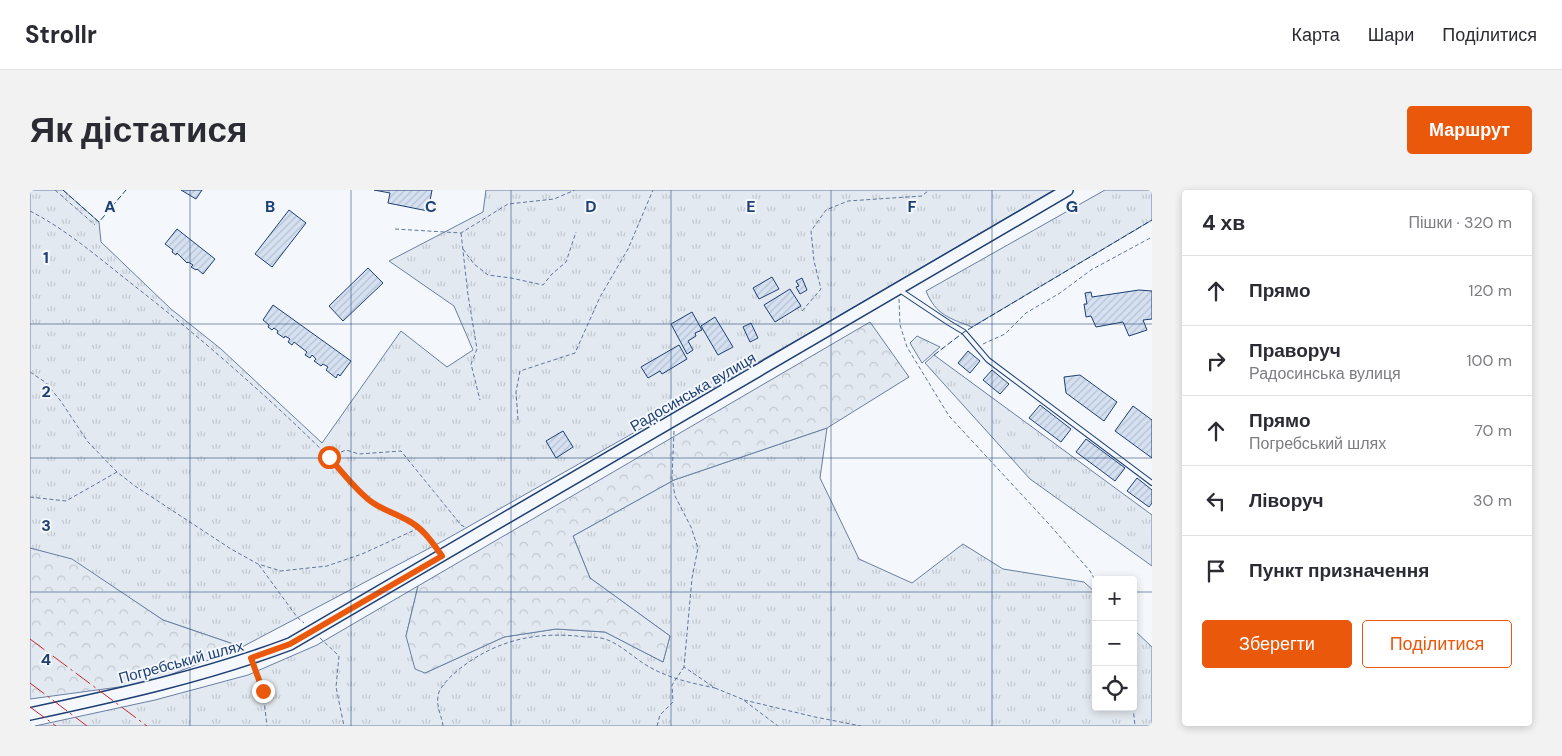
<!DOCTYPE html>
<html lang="uk">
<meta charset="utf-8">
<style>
:root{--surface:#fff;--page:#f2f2f3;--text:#2b2b33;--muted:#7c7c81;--line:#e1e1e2;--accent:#ea580c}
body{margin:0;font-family:"DM Sans",sans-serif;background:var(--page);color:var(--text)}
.controls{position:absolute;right:15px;bottom:15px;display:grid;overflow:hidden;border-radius:5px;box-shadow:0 2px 8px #0003}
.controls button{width:45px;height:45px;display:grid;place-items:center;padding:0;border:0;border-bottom:1px solid var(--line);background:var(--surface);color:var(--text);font:25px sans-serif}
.stop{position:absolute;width:15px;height:15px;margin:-11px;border:4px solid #ea580c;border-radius:50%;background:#fff}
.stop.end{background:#ea580c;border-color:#fff;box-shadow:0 1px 5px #0008}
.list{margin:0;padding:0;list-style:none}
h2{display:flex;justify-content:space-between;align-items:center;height:65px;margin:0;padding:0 20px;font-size:21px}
h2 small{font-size:16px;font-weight:400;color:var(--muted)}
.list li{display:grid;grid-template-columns:32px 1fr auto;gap:15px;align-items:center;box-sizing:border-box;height:70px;padding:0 20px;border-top:1px solid var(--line)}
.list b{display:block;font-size:19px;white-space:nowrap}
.list p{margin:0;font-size:16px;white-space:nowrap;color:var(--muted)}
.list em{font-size:16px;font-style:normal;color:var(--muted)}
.actions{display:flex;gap:10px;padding:15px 20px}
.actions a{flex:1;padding:11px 0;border:1px solid var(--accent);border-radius:5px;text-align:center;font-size:18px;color:var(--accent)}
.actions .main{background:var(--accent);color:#fff}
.icon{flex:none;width:28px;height:28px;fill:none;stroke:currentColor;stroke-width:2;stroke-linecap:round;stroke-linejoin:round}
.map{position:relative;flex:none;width:1122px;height:536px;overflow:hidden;border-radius:5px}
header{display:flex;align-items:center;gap:30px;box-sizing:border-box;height:70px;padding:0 25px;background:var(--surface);border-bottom:1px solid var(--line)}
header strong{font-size:24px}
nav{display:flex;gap:28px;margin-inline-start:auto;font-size:18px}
.intro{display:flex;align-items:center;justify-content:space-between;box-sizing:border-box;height:120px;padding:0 30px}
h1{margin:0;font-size:35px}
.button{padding:12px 22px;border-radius:5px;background:var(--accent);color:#fff;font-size:18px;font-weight:700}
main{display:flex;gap:30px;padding:0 30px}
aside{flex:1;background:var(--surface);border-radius:5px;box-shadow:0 2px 8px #0003}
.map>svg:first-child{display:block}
</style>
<header>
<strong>Strollr</strong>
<nav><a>Карта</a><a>Шари</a><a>Поділитися</a></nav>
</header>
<div class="intro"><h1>Як дістатися</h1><a class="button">Маршрут</a></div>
<main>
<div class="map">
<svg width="1122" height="536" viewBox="0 0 1122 536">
<defs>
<pattern id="grass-tufts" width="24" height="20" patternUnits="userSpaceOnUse" patternTransform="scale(1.25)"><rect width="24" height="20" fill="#e3e9f0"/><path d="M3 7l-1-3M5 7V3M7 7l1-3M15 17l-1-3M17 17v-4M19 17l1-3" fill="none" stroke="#c2c9d1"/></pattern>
<pattern id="forest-crowns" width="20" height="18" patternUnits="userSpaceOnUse" patternTransform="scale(1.25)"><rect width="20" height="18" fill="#e3e9f0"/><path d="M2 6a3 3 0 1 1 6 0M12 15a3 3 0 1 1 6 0" fill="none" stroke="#c2c9d1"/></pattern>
<pattern id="building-hatch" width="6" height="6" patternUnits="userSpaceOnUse" patternTransform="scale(1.25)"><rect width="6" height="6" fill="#d5e0f0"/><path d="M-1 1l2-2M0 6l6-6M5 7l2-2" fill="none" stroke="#b6c1d1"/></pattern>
</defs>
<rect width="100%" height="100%" fill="#f4f7fb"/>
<g fill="url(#grass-tufts)" stroke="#687fa3">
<polygon points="0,0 33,0 69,32 71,52 141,119 191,159 292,253 371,141 417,177 443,160 424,116 359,71 453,22 456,0 1024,0 769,149 413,351 212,457 133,430 42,370 0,358"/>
<path d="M1075,0H1122V30L942,137C919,128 906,125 896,101Z"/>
<polygon points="904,165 1122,325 1122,376 1000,289 895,173"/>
<polygon points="797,238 790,288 829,369 882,393 933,354 973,379 1054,392 1066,403 1066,517 1103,517 1103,439 1122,457 1122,536 5,536 125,510 218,485 287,455 388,396 376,446 395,483 474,447 526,439 575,442 633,472 640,446 560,388 543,346 644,290"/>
</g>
<g fill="url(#forest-crowns)" stroke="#687fa3">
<polygon points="840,132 879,187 797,238 644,290 543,346 560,388 640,446 633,472 575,442 526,439 474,447 395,483 385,479 376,446 388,396"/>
<polygon points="887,146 910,157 892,173 880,153"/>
<polygon points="0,358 42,369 133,430 212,457 119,493 0,509"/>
</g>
<g fill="url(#building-hatch)" stroke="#1d3f73">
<polygon points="151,0 172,0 166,9"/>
<polygon points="344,0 402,0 398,21 358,13 360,3"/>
<polygon points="259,20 276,33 242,77 225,64"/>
<polygon points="147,39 185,69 173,84 167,79 166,80 161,77 163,75 158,72 157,73 147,63 146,65 142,62 143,60 135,54"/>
<polygon points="338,78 353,93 313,131 299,116"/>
<polygon points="742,87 749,99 729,109 723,98"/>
<polygon points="772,88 777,100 770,104 766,97 769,96 766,91"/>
<polygon points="760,99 771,116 745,132 734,115"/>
<polygon points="1109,100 1122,101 1122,129 1113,130 1117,140 1099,146 1093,132 1066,137 1061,126 1056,127 1054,114 1057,114 1055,103 1061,102 1062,107"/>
<polygon points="243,115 321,171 310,186 308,184 306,188 296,180 298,177 293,174 291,176 284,171 286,169 282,165 280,168 275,165 277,162 264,152 262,155 258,152 260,149 255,146 254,148 247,143 248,141 244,138 242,140 238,137 239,135 233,130"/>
<polygon points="662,122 672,140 665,143 666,146 658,151 663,160 657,164 641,134"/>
<polygon points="685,127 703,157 688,165 671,136"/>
<polygon points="721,133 728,148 720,152 713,137"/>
<polygon points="649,155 657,169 632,184 630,181 618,188 611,177"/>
<polygon points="938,161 950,171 940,183 928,173"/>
<polygon points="962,180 979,194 970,204 953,190"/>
<polygon points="1050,185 1087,212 1074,231 1036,203 1034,187"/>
<polygon points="1010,215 1041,239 1031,252 999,228"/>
<polygon points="1103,216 1122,230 1122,268 1085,241"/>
<polygon points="533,241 543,257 526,268 516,251"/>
<polygon points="1056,249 1095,278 1085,291 1046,262"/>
<polygon points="1107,288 1122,300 1122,313 1119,317 1097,301"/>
</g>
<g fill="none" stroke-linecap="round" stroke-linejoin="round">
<defs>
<polyline id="service" points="871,101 919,133 934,142 958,170 1122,293"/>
<path id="secondary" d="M0,524C88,505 175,486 260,454L1037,0"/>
</defs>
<use href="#service" stroke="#1d3f73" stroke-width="6"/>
<use href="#secondary" stroke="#1d3f73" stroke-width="14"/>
<g stroke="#5e769c" stroke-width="1" stroke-dasharray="4 2.5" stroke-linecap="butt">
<polyline points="25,0 65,35"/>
<path d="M0,21C37,40 69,68 102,94C170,147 236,205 298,266C312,280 323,297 339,310C364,330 385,325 406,357"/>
<polyline points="365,39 431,43 478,14 524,9 545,0"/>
<polyline points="431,43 438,105 447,159 441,174 450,210"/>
<polyline points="433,59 444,74 458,85 481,88 513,95 522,84 536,72 546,42"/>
<polyline points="869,109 870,135 877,157 919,226 1018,333 1060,381 1066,392"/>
<polyline points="772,121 791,99 784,71 781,41 796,20 818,11 892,6 899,0"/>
<polyline points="953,154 975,144 996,123 1030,103 1061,80 1122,47"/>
<polyline points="0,182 15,192 30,210 58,252 87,282 105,296 201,359 228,374 251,381 297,376 332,364 389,338"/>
<polyline points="488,230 486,202 490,181 545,163 570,107 598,59 623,0"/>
<polyline points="644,241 642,288 645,306 661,337 668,358 662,388 654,477 685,498 712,509 748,536"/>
<polyline points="299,267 316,260 329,264 371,261 431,335 437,338"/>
<polyline points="0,307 36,311 87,282"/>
<polyline points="229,375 267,427 274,433"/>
<polyline points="290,448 309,466 306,497 314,536"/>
<polyline points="1103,468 1105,470 1103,516"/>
<polyline points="225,478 233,501 237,536"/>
<polyline points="714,510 785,527 831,536"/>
<polyline points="1103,517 1105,536"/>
<path d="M413,536C412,526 406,517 408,506C409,497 421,486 428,480C467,449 508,441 556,447C563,447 568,447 575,449C590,454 603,467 616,475C637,488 661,493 685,498"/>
<polyline points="627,536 630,525 643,512 642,495 654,477"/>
</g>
<use href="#service" stroke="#f4f7fb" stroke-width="4"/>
<use href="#secondary" stroke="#f4f7fb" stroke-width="11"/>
<g stroke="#1d3f73" stroke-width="1" stroke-dasharray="6 2.5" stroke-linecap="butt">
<polyline points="33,0 69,32 96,0"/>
<polyline points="904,165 934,142 1122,30"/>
</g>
<g stroke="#c62828" stroke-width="1" stroke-dasharray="18 4 2.5 4" stroke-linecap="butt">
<polyline points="0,449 117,536"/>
<polyline points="0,493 57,536"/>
<polyline points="0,517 26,536"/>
</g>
</g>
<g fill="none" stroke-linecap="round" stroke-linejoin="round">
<path stroke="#ea580c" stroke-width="6" d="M233,501L221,468L260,454L412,366C402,352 393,338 377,330C365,323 350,319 339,310C324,298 312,282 299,267"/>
</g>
<path fill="none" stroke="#1d3f73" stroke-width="1" stroke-opacity="0.55" d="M160,0V536M321,0V536M481,0V536M641,0V536M801,0V536M962,0V536M0,134H1122M0,268H1122M0,402H1066M1103,402H1122"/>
<g text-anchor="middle" stroke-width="4" stroke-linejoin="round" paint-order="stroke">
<g font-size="15" fill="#1d3f73" stroke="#f4f7fb">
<text transform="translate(663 202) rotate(-30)" y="5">Радосинська вулиця</text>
<text transform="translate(151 472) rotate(-15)" y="5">Погребський шлях</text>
</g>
</g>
<g font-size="16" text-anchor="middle" font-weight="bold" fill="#1d3f73" stroke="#f4f7fb" stroke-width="4" stroke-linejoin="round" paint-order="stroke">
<text x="80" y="22">A</text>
<text x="240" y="22">B</text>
<text x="401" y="22">C</text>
<text x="561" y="22">D</text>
<text x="721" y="22">E</text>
<text x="882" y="22">F</text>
<text x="1042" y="22">G</text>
<text x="16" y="73">1</text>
<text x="16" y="207">2</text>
<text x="16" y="341">3</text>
<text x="16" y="475">4</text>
</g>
</svg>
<div class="controls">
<button>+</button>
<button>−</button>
<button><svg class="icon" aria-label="locate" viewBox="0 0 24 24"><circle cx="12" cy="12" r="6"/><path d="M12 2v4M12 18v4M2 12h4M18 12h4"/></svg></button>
</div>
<div class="stop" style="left:299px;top:267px"></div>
<div class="stop end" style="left:233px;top:501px"></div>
</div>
<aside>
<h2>4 хв<small>Пішки · 320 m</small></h2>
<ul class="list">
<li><svg class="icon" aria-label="ahead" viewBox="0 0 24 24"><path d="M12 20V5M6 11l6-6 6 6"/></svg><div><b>Прямо</b></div><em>120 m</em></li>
<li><svg class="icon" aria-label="right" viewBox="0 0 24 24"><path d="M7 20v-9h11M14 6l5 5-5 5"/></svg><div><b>Праворуч</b><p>Радосинська вулиця</p></div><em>100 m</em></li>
<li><svg class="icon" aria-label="ahead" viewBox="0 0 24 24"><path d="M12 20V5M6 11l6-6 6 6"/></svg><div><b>Прямо</b><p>Погребський шлях</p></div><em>70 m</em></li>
<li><svg class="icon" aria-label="left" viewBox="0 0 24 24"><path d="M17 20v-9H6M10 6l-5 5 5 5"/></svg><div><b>Ліворуч</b></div><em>30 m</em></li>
<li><svg class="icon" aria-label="arrive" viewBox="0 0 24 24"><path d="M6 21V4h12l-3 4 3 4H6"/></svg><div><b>Пункт призначення</b></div></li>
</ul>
<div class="actions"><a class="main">Зберегти</a><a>Поділитися</a></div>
</aside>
</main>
